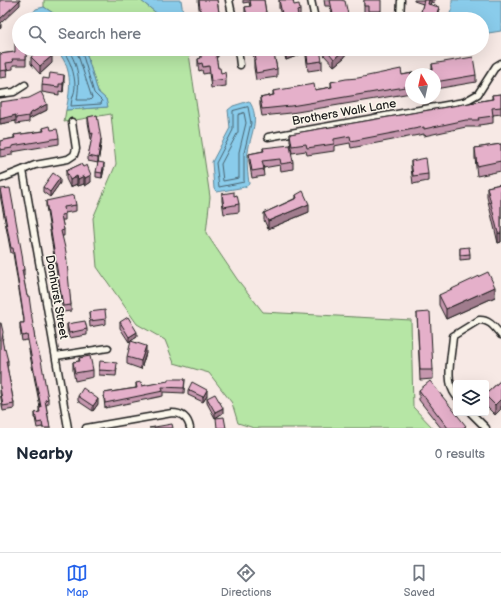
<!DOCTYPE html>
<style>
:root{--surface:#fff;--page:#f2f2f3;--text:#1f2937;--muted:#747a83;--line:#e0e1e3;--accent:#2563eb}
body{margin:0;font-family:"Balsamiq Sans",sans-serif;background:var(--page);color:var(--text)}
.controls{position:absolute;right:12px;bottom:12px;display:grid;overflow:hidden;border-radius:4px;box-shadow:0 4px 16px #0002}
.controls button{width:36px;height:36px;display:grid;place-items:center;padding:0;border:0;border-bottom:1px solid var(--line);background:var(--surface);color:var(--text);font:20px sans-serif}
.compass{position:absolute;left:405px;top:68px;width:36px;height:36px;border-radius:50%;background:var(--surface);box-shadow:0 4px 16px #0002;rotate:351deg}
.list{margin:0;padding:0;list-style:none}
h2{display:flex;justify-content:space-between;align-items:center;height:52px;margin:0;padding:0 16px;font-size:17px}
h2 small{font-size:13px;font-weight:400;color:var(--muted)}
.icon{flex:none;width:22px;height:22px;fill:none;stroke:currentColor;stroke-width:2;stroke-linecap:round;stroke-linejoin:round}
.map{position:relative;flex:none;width:501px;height:428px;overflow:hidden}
.search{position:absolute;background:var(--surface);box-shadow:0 4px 16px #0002;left:12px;right:12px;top:12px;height:44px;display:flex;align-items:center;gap:10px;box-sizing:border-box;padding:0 14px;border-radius:22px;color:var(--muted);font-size:15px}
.sheet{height:124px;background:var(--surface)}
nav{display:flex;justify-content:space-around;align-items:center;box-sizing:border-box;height:56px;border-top:1px solid var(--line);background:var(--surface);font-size:11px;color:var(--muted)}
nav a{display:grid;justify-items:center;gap:2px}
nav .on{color:var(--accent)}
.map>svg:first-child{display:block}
</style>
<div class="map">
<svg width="501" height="428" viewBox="0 0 501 428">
<rect width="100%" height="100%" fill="#f7e9e5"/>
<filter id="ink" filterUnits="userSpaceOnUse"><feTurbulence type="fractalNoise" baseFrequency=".025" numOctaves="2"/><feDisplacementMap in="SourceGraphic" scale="8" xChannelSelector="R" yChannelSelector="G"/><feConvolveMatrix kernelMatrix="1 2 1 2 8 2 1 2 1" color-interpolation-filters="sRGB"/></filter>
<g filter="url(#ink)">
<g fill="#b6e6a5" stroke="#698160">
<polygon points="44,0 140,0 164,19 62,19 44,7"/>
<polygon points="85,49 186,49 189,54 210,197 206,233 237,279 263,312 411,320 413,407 433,428 254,428 238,423 232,403 209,373 174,363 165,340 137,324 97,267 93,218 116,164 111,114 64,122 66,110 107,107 106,99 98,92"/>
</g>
<g fill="#8acceb" stroke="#5e8698">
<polygon points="140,0 181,0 184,19 164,19"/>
<polygon points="452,0 501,0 501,31 482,34 482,19 448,19 452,8"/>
<polygon points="44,7 62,19 28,19 36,9"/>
<path d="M55,49H85L98,92L106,99L108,107L66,110C71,88 73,66 55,49Z"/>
<path d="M249,101C261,118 250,135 248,152C246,162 248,174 249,184L245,187L217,192L214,189L212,162L230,128L228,110L233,106Z"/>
</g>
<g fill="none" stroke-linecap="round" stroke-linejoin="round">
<g stroke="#48626f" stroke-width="1">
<path d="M61,49C70,58 75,74 75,87C75,93 71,99 71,106L101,104L102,101L94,93L81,49"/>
<path d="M68,49C79,67 80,80 77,100H90L92,98L76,49"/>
<polygon points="248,107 251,123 244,153 244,182 219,187 216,163 233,130 233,111"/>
<polygon points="244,113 246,123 239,152 239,178 223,181 221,164 238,132 238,115"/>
</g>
<defs>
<g id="street">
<polyline points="229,0 233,19"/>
<polyline points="311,0 315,19"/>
<polyline points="400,17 401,0"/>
<polyline points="238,49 240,65"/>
<polyline points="0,94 14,92 25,85"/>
<polyline points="268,137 464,102 478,94 496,66 501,63"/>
<polyline points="23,170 68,428"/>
<polyline points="0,179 35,165 68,159 74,155 76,149 72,122"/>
<polyline points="56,356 108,348"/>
<path d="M456,396C444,382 452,353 453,336L479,320C489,319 495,328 501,335"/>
<polyline points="471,413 486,428"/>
<path d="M86,428L172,413C182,413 188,418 190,428"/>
</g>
</defs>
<use href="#street" stroke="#1c1c1c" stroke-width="9"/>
<use href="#street" stroke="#fbf7ec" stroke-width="6"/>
</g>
<g fill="#c597ae" stroke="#1c1c1c">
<polygon points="198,0 217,0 220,19 198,19 198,17 200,16"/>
<polygon points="243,0 264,0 267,19 246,19 245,15 245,7 250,7 249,2 243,3"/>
<polygon points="279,0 294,5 300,10 300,18 282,18 279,8"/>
<polygon points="324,0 341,0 349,19 333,19 330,6 325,6"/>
<polygon points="364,0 381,11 381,18 368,19 368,13 364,14"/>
<polygon points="414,0 435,0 434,3 431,2 430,5 439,15 438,19 420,19 420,16 423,4 414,1"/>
<polygon points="26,49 26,65 13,65 13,69 6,70 7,77 0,78 0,54 15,52"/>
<polygon points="205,49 222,49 222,50 218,51 218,57 216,57 218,68 221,73 226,79 226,86 211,88 209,73 203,74 202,70 199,71 198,66 198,59 201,58 201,55 206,54"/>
<polygon points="252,49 273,49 277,69 277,77 256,80 254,68 254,60"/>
<polygon points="283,49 299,49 299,55 286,60"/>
<polygon points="306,49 322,61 322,69 308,71 306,56"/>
<polygon points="324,49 344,49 345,57 334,66 324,55"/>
<rect x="389" y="49" width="13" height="5"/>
<polygon points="31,57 52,63 40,74 31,64"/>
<polygon points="432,64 476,75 476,82 435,89 435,74 411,74 411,93 291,113 262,116 260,105 260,98 273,95 273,91 315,90 331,87 331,82 402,75 432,69"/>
<polygon points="64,82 63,92 59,91 59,95 42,92 42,85"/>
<polygon points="501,94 501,114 493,115 493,123 479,125 479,127 466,127 424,136 424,134 351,148 350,143 334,146 334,151 307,155 306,151 292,153 290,141 290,134 492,99 492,95"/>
<polygon points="0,102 47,110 29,119 29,122 16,124 16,121 0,124"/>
<polygon points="88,117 101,144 98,163 88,161 88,156 92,139 91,139 88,122"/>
<polygon points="43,128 51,130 59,138 59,144 12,152 12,155 0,157 0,141 14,138 14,135 43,131"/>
<polygon points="501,144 501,171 477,176 475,158 475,148"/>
<polygon points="263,148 293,162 293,169 281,171 280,165 263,168 264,176 252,178 249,161 249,154 263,151"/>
<polygon points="411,161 428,174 428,181 413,184 411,168"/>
<polygon points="81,164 91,182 85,186 84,184 78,186 77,184 70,187 66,179 66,171"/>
<polygon points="104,169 102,178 96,177 96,172"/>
<polygon points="60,183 50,197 43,192 43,187"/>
<polygon points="501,184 501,242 498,243 487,197 487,187"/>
<polygon points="0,189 24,270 24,275 23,275 35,340 48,399 48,404 46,405 50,428 42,428 42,427 37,428 35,418 35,413 39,412 39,407 40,407 27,340 22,341 20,329 20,323 24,323 24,321 13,253 11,253 0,195"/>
<polygon points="222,194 234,196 239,204 239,212 224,214 222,201"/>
<polygon points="296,195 309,212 268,229 264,220 264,213 296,198"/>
<polygon points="46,201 76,205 76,211 65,213 65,220 62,220 64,230 64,236 62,236 71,305 71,311 63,312 46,206"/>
<polygon points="460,248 470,254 470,259 460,260"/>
<polygon points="439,295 495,297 446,319 439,305"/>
<polygon points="89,312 106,319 106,324 90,327"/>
<polygon points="417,313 433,370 433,379 420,380"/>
<polygon points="120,322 137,337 129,342 120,328"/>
<polygon points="0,323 3,337 2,342 4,350 8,361 8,366 7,366 14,404 14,409 3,411 0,393"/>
<polygon points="67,324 87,329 87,335 69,338 67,329"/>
<polygon points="146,353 141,369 127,364 127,357"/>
<polygon points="79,358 93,370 93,377 75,381 73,370 73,362 79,361"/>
<polygon points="117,368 116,376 99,375 99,370"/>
<polygon points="185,379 184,393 163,392 163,396 105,408 104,399 104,393 136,388 136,383 142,386"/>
<polygon points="501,380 501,409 495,415 486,406 486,394"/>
<polygon points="188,390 207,396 203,402 188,395"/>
<polygon points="419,390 466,428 441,428 419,400"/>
<polygon points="78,396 98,404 93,411 78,401"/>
<polygon points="207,398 223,413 215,418 207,403"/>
</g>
<g fill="#a07b8d" stroke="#1c1c1c">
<polygon points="20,0 20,5 1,23 1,28 0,29 0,19"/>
<polygon points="429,0 431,0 431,2 428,12 428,4"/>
<polygon points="439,7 439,15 438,19 436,19 436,16"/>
<polygon points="296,49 299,49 299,55 286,60 286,53"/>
<polygon points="345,49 345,57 334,66 334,59"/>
<polygon points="52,56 52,63 40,74 40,66"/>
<polygon points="64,75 64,82 63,92 63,84"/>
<polygon points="47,104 47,110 29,119 29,114"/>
<polygon points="16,115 16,121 0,124 0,119"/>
<polygon points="101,139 101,144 98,163 98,158"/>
<polygon points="104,163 104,169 102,178 102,173"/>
<polygon points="91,175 91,182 85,186 85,178"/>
<polygon points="77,176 77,184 70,187 70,180"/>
<polygon points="84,176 84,184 78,186 78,179"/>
<polygon points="60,178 60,183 50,197 50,192"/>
<polygon points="309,204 309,212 268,229 268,221"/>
<polygon points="498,233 501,233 501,242 498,243"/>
<polygon points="495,287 495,297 446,319 446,309"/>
<polygon points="137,332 137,337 129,342 129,337"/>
<polygon points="146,346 146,353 141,369 141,361"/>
<polygon points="207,390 207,396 203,402 203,397"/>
<polygon points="98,399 98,404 93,411 93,406"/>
<polygon points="501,399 501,409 495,415 495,405"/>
<polygon points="223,408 223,413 215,418 215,412"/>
</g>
<g fill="#e5b0ca" stroke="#1c1c1c">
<polygon points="0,0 20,0 0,19"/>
<polygon points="199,0 217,0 220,19 199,19 198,17 201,16"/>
<polygon points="250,0 264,0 267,19 248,19 245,7 251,6"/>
<polygon points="279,0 293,0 294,5 299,4 300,10 297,11 299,19 282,19 282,18 283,18"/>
<polygon points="330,0 341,0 345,1 349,19 334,19"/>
<polygon points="364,0 381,0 381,11 368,11 368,6 364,6"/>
<polygon points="424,0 429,0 428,4 439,7 436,16 433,15 432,19 420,16"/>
<polygon points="15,43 19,43 19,49 26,49 26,59 12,59 13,62 6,63 7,70 0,71 0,54 15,52"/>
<polygon points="40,49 45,49 52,56 40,66 31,57"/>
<polygon points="206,49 218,49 218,50 215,50 218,68 220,68 221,73 225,72 226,79 211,81 209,66 203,67 202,63 199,64 198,59 201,58 201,55 206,54"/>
<polygon points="254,49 273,49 277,69 256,73 254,60 256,60"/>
<polygon points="285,49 296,49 286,53"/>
<polygon points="306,49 320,49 322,61 308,63"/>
<polygon points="326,49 345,49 334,59"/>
<polygon points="473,57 476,75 435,82 435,74 411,74 411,86 291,106 262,109 260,98 274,95 273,91 314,84 315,90 332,87 331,82 346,79 358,78 401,69 402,75 419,72 433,69 432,64"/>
<polygon points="50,73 64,75 63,84 59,84 59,87 42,85 43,78 49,79"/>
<polygon points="41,92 47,104 29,114 29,116 16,118 16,115 0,119 0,102 29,98"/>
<polygon points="501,94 501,107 492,108 493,116 478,118 479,120 466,120 424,129 424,127 351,141 350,136 334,139 334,144 307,148 306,144 292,146 290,134 493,99 492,95"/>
<polygon points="97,115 101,139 98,158 88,156 93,133 91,134 88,117"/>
<polygon points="50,126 51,130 57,129 59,138 12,146 12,148 0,150 0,141 15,138 14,135 44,131 43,128"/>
<polygon points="501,144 501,161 477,166 475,148"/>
<polygon points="290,145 293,162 281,164 280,159 262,161 264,169 252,171 249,154 264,151 263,148"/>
<polygon points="426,158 428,174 413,176 411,161"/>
<polygon points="98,162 104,163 102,173 96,172"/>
<polygon points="81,164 83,167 87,165 91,175 85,178 84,176 78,179 77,176 70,180 66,171"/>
<polygon points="53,173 60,178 50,192 43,187"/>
<polygon points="501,184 501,233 498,233 487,187"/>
<polygon points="10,188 22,254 24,270 22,270 27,296 29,296 35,340 41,360 48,399 45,400 50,428 43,428 42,422 37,423 35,413 40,412 39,407 41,407 27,335 22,336 20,323 24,323 24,319 13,248 11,248 0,189"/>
<polygon points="303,191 309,204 268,221 264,213 297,198 296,195"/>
<polygon points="234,192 234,196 237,195 239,204 224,207 222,194"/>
<polygon points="74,195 76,205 64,207 65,214 61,215 64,230 61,231 66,252 71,305 63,306 46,201"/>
<polygon points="469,247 470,254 460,255 460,248"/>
<polygon points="488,272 495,287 446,309 439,295"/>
<polygon points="105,310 106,319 90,321 89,312"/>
<polygon points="430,312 433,370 420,370 417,313"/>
<polygon points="128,317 137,332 129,337 120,322"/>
<polygon points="85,321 87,329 69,333 67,324"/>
<polygon points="0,323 1,323 3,332 2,339 4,350 5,349 8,361 6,361 14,404 3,406 0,387"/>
<polygon points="131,341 146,346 141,361 127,357"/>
<polygon points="90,356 93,370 75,373 73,362 80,361 79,358"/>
<polygon points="100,361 117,363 116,371 99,370"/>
<polygon points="168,379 185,379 184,388 162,387 163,391 105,403 104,393 137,388 136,383 141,382 142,386 168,381"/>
<polygon points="501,380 501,399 495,405 486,396 486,394"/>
<polygon points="430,381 466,426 463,428 448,428 419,390"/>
<polygon points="192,382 207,390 203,397 188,390"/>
<polygon points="83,388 98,399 93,406 78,396"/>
<polygon points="215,394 223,408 215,412 207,398"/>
<polygon points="224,417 226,428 217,428 216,418"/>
<polygon points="172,424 173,428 149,428"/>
</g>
</g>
<g text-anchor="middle" stroke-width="3" stroke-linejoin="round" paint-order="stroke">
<g font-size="12" fill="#1c1c1c" stroke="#fbf7ec">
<text transform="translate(344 112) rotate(-10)" y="4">Brothers Walk Lane</text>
<text transform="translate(57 297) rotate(80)" y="4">Donhurst Street</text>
</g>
</g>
</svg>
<div class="controls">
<button><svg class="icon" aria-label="layers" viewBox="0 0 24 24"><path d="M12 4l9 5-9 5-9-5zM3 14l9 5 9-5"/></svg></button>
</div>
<svg class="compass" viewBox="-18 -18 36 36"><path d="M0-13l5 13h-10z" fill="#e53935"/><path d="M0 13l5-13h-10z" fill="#747a83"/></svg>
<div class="search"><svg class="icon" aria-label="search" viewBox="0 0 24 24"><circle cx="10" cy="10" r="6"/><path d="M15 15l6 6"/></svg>Search here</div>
</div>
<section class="sheet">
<h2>Nearby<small>0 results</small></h2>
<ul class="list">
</ul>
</section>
<nav>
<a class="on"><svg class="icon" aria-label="map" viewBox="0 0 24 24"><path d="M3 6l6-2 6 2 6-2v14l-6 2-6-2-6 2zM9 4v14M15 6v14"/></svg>Map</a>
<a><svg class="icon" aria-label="directions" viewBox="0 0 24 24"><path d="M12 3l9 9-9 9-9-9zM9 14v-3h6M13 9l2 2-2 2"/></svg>Directions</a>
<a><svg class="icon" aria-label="saved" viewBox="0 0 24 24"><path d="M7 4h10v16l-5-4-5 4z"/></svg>Saved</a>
</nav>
